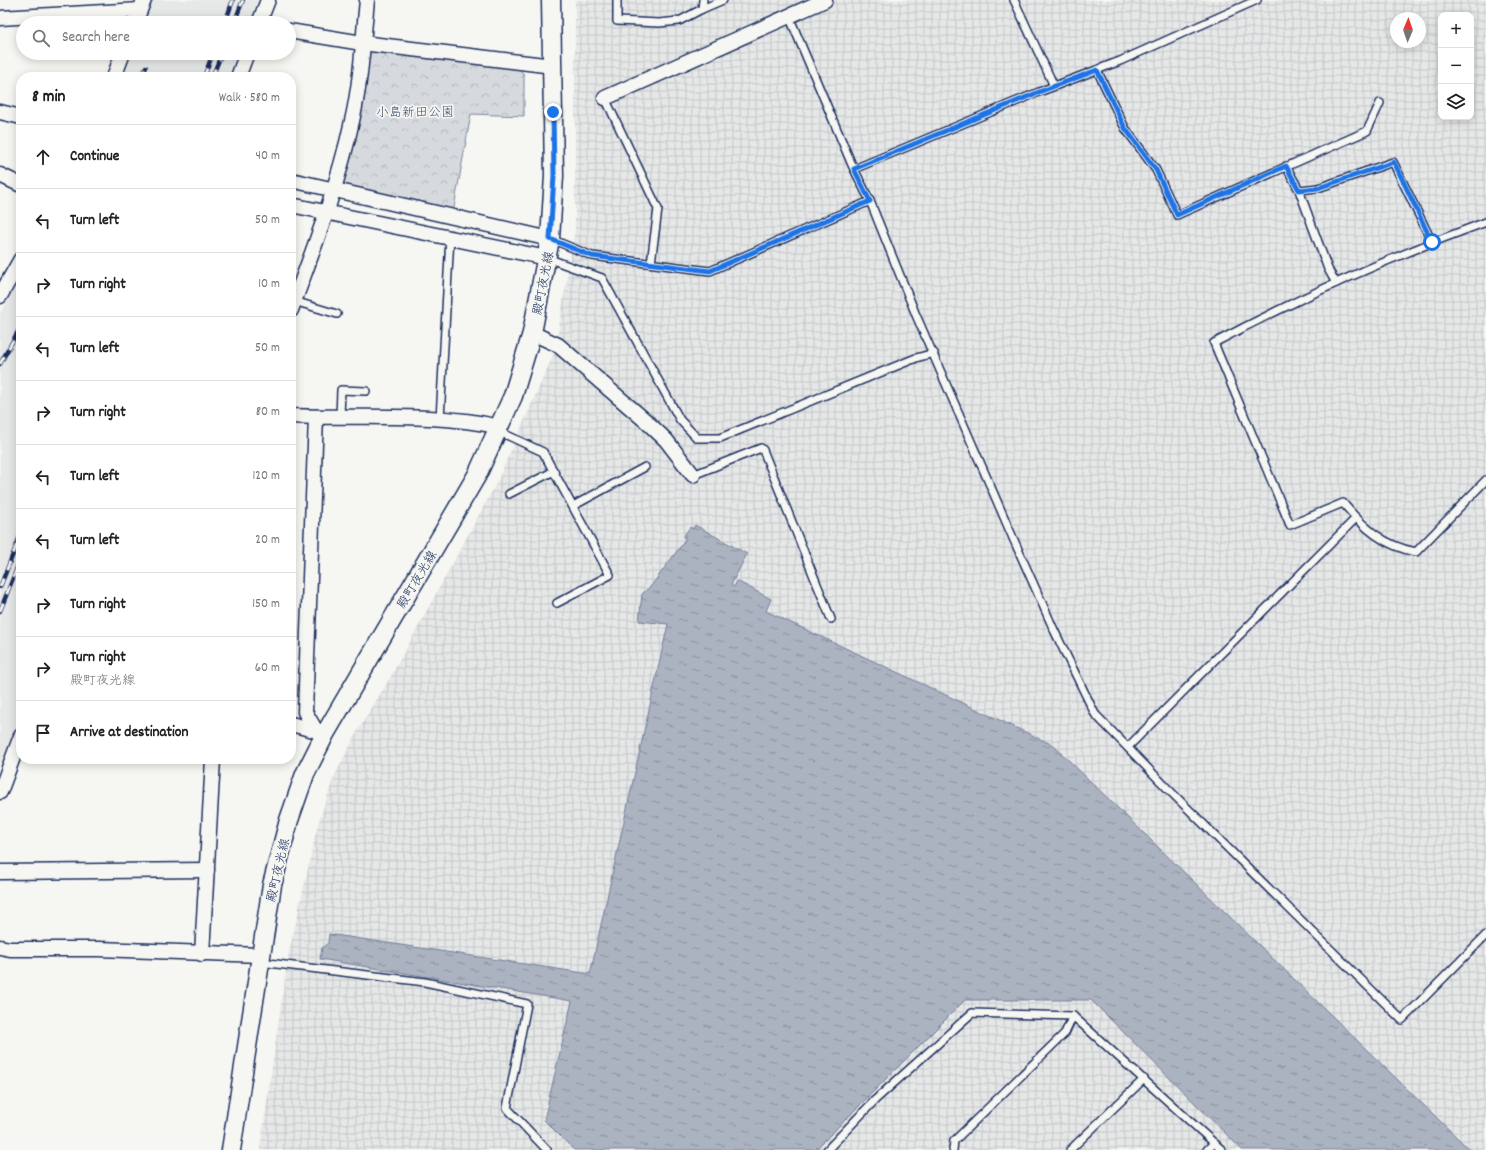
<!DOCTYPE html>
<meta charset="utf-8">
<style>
:root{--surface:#fff;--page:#f2f2f2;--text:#202124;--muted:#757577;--line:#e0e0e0}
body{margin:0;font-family:Dekko,"Klee One",sans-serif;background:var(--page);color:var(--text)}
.controls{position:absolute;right:12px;top:12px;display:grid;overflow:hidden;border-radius:8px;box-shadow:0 2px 10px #0003}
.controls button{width:36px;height:36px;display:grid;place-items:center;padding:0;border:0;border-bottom:1px solid var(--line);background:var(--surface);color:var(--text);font:20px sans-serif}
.compass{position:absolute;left:1390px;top:12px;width:36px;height:36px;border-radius:50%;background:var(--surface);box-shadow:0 2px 10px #0003;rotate:2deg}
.stop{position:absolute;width:12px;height:12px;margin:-9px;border:3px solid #1a73e8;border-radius:50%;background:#fff}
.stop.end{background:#1a73e8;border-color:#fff;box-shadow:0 1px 4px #0008}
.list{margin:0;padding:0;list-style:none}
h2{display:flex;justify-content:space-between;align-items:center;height:52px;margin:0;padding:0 16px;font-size:17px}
h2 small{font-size:13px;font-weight:400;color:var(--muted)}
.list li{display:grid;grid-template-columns:26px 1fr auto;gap:12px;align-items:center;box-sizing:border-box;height:64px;padding:0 16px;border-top:1px solid var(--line)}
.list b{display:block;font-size:15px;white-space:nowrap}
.list p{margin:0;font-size:13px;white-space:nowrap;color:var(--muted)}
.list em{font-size:13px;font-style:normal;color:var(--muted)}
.icon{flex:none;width:22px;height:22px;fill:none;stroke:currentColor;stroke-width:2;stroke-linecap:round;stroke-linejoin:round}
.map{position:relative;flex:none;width:1486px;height:1150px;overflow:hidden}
.search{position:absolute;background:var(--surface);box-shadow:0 2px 10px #0003;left:16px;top:16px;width:280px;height:44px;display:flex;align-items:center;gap:10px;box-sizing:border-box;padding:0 14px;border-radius:22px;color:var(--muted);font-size:15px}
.panel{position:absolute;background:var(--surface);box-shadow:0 2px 10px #0003;left:16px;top:72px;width:280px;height:692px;border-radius:16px}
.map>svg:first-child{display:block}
</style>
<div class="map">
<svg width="1486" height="1150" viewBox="0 0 1486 1150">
<defs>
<pattern id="industrial-grid" width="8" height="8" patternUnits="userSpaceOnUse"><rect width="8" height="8" fill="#e6e7e7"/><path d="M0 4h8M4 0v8" fill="none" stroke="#c5c6c9"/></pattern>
<pattern id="forest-crowns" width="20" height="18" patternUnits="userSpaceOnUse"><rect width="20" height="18" fill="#d6d9dd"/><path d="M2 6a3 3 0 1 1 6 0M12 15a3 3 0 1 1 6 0" fill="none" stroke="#b7bbc0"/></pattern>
<pattern id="water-ripples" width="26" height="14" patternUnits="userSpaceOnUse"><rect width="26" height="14" fill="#abb2c0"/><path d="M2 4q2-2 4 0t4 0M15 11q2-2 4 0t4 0" fill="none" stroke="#8a919f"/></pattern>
</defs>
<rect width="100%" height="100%" fill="#f6f6f2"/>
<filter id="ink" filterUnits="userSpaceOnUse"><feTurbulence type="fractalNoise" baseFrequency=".025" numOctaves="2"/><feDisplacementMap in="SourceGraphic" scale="8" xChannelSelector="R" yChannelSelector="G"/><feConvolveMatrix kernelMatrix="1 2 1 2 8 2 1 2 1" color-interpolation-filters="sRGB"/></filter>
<g filter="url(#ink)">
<g fill="#e6e7e7">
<polygon points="149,0 261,0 252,23 141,23"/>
<polygon points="128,53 240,53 231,77 118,77"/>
<polygon points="21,278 21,719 0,772 0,314"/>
</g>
<g fill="url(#industrial-grid)" fill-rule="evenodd">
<path d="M575,0H1486V1150H1470L1053,745L765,611L771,599L737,581L734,587L731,585L690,527L683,537L686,539L651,586L642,595L668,624L590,974L329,934L328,943L322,948L321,959L572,1001L544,1120L574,1150H260L288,957L318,824L334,777L357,732L390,678L498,480L555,351L575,229ZM1441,15H1471V117H1441ZM1396,18H1420V42H1396Z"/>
<polygon points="965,1000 1091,1000 1242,1150 815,1150"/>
</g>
<polygon fill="url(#forest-crowns)" stroke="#78849e" points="373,48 520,69 524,75 524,116 471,114 453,213 339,188 367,54"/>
<polygon fill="url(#water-ripples)" stroke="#717e99" points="695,525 747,554 731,585 734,587 737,581 771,599 766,611 1053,745 1470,1150 1242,1150 1091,1000 965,1000 815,1150 574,1150 544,1120 572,1001 320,959 322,948 328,943 329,934 590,974 668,624 639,621 642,594 651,586 686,539 683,537 690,527 693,529"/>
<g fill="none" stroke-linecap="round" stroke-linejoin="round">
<defs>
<g id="service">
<polyline points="617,0 617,21 659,23 679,21 702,9 703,0"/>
<polyline points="1014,0 1054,86"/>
<polyline points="702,9 723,0"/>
<polyline points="789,16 852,165 870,201 916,315 1013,538 1054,630 1095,714 1169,790 1402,1020 1486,935"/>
<polyline points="1097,70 1125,128 1156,170 1177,215 1367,131 1380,103"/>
<polyline points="605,98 658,209 651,263"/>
<polyline points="1286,166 1299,190 1318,188 1393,162 1432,242"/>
<polyline points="854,169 1039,92 1120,61 1257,0"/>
<polyline points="1299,190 1328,269 1336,283"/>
<path d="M1486,222C1393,256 1302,296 1214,343L1290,525L1343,503C1364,528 1384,546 1416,552L1486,480"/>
<polyline points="551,239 592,256 710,271 870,201"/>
<polyline points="547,258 602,278 680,420 697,438 720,438 916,358 934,353"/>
<polyline points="294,301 337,314"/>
<polyline points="340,417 341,390 366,391"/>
<polyline points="440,419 450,237"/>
<polyline points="498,431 543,452 610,575 557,603"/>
<polyline points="693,475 761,448 763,450 831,619"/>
<polyline points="509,494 554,471"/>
<polyline points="573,506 645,467"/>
<polyline points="1128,747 1356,518"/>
<polyline points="260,962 425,982 527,1004 507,1108 547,1150"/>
<polyline points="827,1150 875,1100 972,1013 1073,1016 1222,1150"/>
<polyline points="953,1150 954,1141 1065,1033 1073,1016"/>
<polyline points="1070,1150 1144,1079"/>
<polyline points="1207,1150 1214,1143"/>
</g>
<g id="minor">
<polyline points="0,18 140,10"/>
<polyline points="135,23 144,0"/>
<polyline points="259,23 268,0"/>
<polyline points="289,31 362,43 553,66"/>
<polyline points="114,77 123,53"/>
<polyline points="238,77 247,53"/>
<polyline points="605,98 825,0"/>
<polyline points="0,112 21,117"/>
<polyline points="0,175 21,185"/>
<polyline points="291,180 550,239"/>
<polyline points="291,205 547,258"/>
<polyline points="0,296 21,259"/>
<path d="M291,310C314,248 338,186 352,121C361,82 363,40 367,0"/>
<polyline points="532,333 558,345 647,422 666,440 693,475"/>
<path d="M291,416C358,419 435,412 500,427"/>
<polyline points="291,724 321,732"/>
<polyline points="315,729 305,712 316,417"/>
<polyline points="0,792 21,736"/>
<polyline points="0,872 207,870"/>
<polyline points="0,947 10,949 99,949 260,955"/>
<polyline points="202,954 213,759"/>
</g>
<polyline id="tertiary" points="231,1150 272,885 289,820 305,774 325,734 477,475 513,396 532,333 550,239 554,176 551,0"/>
</defs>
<use href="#service" stroke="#1b2f5e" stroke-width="10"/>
<use href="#minor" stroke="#1b2f5e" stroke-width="17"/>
<use href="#tertiary" stroke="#1b2f5e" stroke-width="21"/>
<use href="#service" stroke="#f6f6f2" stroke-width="7"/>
<use href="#minor" stroke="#f6f6f2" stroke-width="14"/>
<use href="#tertiary" stroke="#f6f6f2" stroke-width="18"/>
<defs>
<g id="rail">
<polyline points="225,23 233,0"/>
<polyline points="234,23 243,0"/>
<polyline points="142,77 146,67"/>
<polyline points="204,77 213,53"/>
<polyline points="212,77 222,53"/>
<polyline points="0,364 21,326"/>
<polyline points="0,587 21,534"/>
<polyline points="0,611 21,558"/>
</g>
</defs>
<use href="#rail" stroke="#1b2f5e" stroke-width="4.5"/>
<use href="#rail" stroke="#f6f6f2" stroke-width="3" stroke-dasharray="9" stroke-linecap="butt"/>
</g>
</g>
<g fill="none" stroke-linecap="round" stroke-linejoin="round" filter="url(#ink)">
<polyline stroke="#1a73e8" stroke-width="5" points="553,112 554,176 550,239 592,256 710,271 870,201 854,169 1039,92 1097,70 1125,128 1156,170 1177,215 1286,166 1299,190 1318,188 1394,162 1432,242"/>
</g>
<g text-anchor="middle" stroke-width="3.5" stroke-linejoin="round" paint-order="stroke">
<g font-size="13" fill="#405177" stroke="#f6f6f2">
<text x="415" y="116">小島新田公園</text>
</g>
<g font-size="13" fill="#1b2f5e" stroke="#f6f6f2">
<text transform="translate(542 283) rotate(-79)" y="5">殿町夜光線</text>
<text transform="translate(416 579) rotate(-59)" y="5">殿町夜光線</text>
<text transform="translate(277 870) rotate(-77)" y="5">殿町夜光線</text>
</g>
</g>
</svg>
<div class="controls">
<button>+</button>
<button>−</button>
<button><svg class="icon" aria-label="layers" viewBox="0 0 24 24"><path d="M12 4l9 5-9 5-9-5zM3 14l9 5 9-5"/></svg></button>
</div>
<svg class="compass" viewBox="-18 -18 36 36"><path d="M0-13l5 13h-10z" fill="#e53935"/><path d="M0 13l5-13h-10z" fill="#757577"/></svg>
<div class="stop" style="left:1432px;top:242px"></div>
<div class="stop end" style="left:553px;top:112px"></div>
<div class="search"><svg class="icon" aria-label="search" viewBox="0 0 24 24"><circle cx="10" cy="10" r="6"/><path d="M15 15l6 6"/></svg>Search here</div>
<section class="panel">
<h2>8 min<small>Walk · 580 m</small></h2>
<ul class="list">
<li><svg class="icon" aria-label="ahead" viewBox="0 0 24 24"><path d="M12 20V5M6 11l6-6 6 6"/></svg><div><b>Continue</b></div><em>40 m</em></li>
<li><svg class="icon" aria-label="left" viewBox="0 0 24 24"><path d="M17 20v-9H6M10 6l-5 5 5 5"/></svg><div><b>Turn left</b></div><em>50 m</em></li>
<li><svg class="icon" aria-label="right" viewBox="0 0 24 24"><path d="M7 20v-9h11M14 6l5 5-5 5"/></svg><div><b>Turn right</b></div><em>10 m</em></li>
<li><svg class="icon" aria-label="left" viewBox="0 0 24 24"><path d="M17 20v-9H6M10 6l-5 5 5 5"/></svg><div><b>Turn left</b></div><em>50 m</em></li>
<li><svg class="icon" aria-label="right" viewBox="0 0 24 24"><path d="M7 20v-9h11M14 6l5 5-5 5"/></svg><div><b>Turn right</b></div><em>80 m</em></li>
<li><svg class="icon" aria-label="left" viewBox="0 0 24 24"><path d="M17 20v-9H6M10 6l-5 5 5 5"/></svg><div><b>Turn left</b></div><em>120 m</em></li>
<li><svg class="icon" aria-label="left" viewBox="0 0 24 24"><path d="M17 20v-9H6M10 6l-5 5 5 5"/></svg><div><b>Turn left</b></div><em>20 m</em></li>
<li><svg class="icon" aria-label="right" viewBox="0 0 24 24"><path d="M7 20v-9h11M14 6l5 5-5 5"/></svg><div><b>Turn right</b></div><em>150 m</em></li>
<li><svg class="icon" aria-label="right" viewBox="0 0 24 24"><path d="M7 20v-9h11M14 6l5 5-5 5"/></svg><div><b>Turn right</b><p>殿町夜光線</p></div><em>60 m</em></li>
<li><svg class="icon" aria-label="arrive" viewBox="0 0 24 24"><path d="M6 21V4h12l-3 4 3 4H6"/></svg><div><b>Arrive at destination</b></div></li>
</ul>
</section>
</div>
